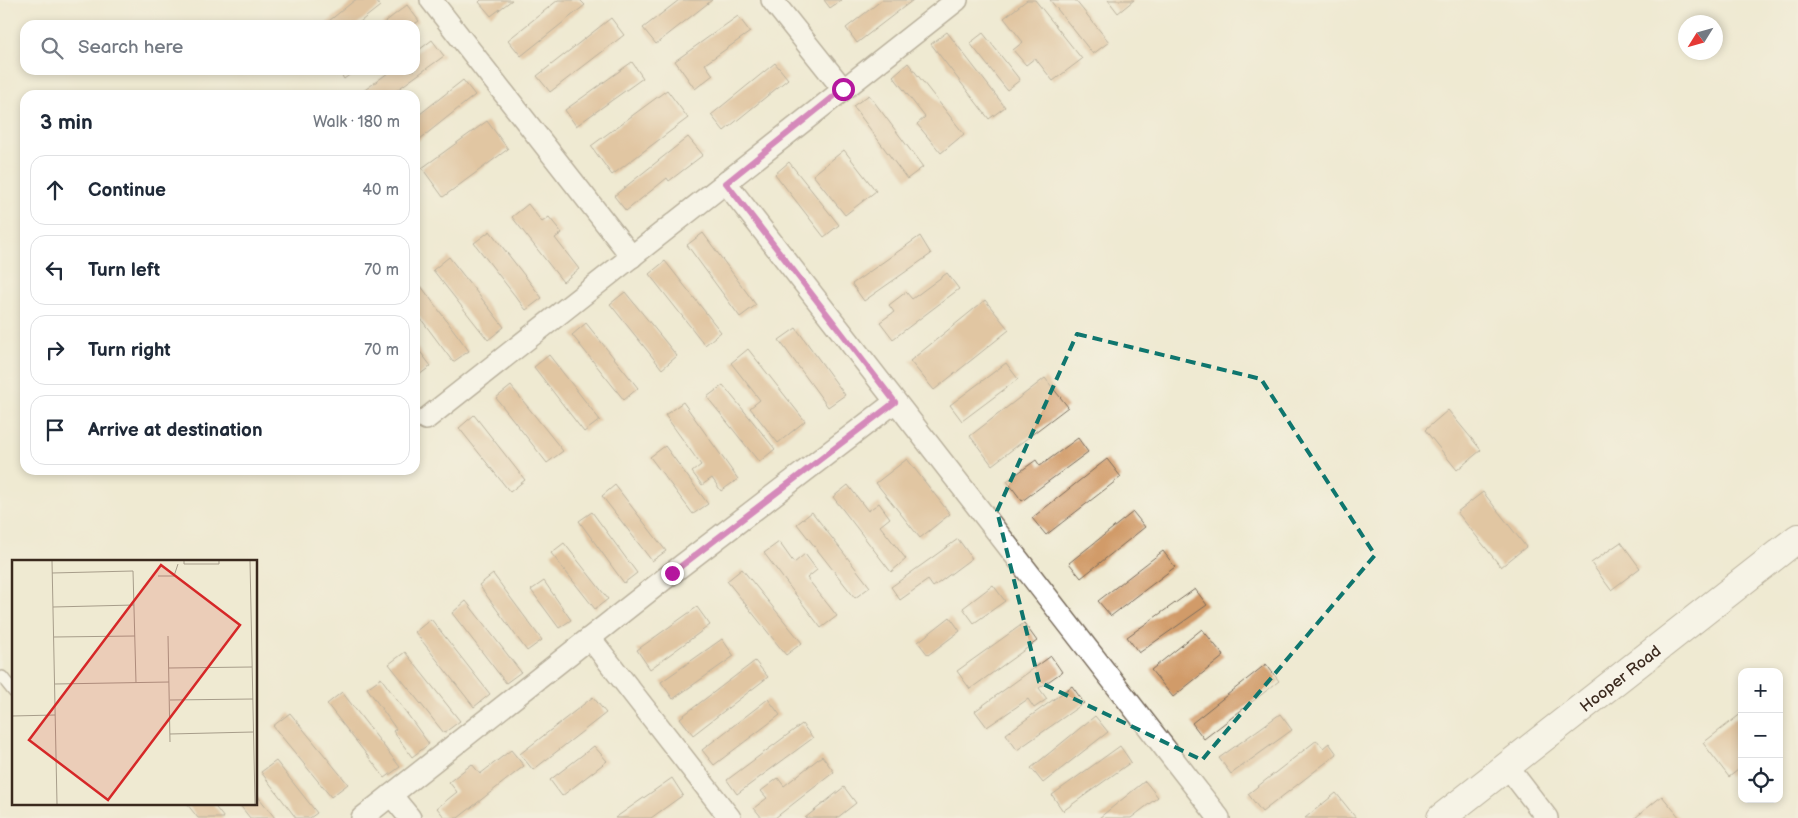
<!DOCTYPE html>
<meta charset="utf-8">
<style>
:root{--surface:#fff;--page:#f6f6f7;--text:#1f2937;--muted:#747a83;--line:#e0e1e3}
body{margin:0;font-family:"Balsamiq Sans",sans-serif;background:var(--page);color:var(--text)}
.controls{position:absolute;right:15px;bottom:15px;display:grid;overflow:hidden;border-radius:10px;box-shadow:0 2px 8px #0003}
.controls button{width:45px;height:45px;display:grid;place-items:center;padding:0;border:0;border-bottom:1px solid var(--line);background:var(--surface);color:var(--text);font:25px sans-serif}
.compass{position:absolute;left:1678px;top:15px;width:45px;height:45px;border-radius:50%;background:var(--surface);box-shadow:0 2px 8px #0003;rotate:233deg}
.stop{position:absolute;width:15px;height:15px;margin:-11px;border:4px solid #b5179e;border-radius:50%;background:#fff}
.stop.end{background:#b5179e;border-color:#fff;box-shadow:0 1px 5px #0008}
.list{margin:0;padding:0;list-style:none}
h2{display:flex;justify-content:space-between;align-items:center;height:65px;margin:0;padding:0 20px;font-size:21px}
h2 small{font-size:16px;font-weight:400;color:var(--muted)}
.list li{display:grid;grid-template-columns:32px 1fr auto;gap:15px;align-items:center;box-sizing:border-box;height:70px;margin:0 10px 10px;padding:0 10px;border:1px solid var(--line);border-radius:15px}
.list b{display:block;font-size:19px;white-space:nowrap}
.list em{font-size:16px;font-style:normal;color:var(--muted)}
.icon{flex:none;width:28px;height:28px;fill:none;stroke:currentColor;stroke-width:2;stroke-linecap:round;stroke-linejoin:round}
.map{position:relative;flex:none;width:1798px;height:818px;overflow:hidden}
.search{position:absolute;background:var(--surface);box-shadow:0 2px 8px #0003;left:20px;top:20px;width:400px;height:55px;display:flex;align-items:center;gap:12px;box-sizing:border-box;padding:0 18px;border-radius:15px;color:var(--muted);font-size:19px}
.panel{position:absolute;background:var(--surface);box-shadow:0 2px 8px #0003;left:20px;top:90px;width:400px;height:385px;border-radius:15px}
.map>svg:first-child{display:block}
</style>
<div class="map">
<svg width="1798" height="818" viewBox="0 0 1798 818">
<rect width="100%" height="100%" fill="#f7f3e8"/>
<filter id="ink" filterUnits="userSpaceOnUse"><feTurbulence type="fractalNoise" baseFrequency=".02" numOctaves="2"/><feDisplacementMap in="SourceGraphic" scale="10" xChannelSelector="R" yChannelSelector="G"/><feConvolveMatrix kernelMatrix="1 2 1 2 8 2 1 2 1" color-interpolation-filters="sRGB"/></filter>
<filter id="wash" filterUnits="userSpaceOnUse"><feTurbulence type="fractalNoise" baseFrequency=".0096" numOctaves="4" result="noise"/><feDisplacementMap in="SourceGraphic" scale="20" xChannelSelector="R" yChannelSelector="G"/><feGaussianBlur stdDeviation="1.12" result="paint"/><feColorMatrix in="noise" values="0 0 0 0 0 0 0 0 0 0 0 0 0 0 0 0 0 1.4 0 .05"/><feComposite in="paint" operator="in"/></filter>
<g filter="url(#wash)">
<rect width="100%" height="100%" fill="#efead2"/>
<g id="blocks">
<g fill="#d19b69">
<polygon points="355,0 375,0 380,6 356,25 324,25"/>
<polygon points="481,0 512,0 491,16 479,2"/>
<polygon points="558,0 580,0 585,5 521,56 508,40"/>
<polygon points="679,0 712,0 656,44 643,28"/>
<polygon points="824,0 841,0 830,8"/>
<polygon points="882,0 913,0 857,43 846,28"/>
<polygon points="1027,0 1035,0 1082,59 1053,81 1035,58 1026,65 1013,50 1023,42 1004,18"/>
<polygon points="1050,0 1075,0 1109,42 1093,54"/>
<polygon points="1108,0 1134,0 1118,13"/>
<polygon points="407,5 419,21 413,25 381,25"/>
<polygon points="738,16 750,32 705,64 713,75 695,89 675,61"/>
<polygon points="611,18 624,35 550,92 537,76"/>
<polygon points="947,32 1005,107 989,119 931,44"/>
<polygon points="983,33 1020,80 1007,90 970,43"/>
<polygon points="432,40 444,56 390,95 358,95 392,70 415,70 415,53"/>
<polygon points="632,62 643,78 576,126 565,110"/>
<polygon points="775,63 788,79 724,131 711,115"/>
<polygon points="908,63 964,134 941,153 917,124 925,117 893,76"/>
<polygon points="338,70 356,70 344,79"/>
<polygon points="463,80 475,95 415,143 415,118"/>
<polygon points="667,90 688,118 612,175 591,146"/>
<polygon points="869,95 923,167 907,179 853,106"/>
<polygon points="487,121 508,149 443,197 422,168"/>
<polygon points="688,137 703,155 669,181 667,178 626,211 614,196"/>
<polygon points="844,150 876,191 845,215 813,175"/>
<polygon points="789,162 839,225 824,237 775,174"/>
<polygon points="528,204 542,222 549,217 562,233 555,238 579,269 563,282 512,217"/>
<polygon points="490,231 542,298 526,310 474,243"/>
<polygon points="703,233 756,305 740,317 687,245"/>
<polygon points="920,236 931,254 864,301 852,284"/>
<polygon points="449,257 504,327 488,340 433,270"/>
<polygon points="665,261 721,332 705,345 649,274"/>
<polygon points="947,273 959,289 893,339 880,322 894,312 889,305 906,292 912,299"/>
<polygon points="415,278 469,351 453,362 415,311"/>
<polygon points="625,292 677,356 662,369 610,304"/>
<polygon points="985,300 1009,330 934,390 910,361"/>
<polygon points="586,323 638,388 624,400 572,335"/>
<polygon points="796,328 845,395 828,407 779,340"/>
<polygon points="415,345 431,366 415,378"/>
<polygon points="748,349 805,421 778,443 750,408 760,400 731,363"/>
<polygon points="549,355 600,420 584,432 534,367"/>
<polygon points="1006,363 1018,379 962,421 950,405"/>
<polygon points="1045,378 1068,407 992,465 970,436"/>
<polygon points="723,385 775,449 759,462 707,397"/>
<polygon points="511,386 563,451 547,463 496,398"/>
<polygon points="683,402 738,479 721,491 712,478 702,485 692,472 701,465 665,415"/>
<polygon points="1448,410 1481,450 1457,470 1425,430"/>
<polygon points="474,415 525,480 510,492 459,428"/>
<polygon points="1078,438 1088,452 1022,501 1007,481 1036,460 1040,466"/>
<polygon points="665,446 708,504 693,514 650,457"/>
<polygon points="907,459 950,514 920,538 876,483"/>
<polygon points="1107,459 1121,477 1046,535 1032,518"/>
<polygon points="615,485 666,551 652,561 602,496"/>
<polygon points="848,485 868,511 879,503 890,518 880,526 906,559 891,572 833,497"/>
<polygon points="1483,492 1526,547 1501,567 1457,512"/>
<polygon points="592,512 637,573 624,583 579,521"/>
<polygon points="812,512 870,587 855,598 797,524"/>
<polygon points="1133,512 1145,527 1081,578 1069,563"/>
<polygon points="958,539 972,558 933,587 928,580 900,600 891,587"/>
<polygon points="779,542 794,563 805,554 817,570 807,578 837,616 821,628 764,553"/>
<polygon points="1621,542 1640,568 1611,590 1591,563"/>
<polygon points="564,543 608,599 595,609 551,553"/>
<polygon points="1163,551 1175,567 1111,616 1098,601"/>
<polygon points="742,569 802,643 786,655 727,581"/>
<polygon points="493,574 542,640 527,651 479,585"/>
<polygon points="544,581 571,620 559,628 531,590"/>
<polygon points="993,585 1005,601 974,623 963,608"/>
<polygon points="1195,589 1207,605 1139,653 1127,637"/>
<polygon points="466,601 521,672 506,683 452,613"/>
<polygon points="697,607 710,625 650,669 637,650"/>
<polygon points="950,617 960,631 928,655 918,642"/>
<polygon points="431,619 490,694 474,707 415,632"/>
<polygon points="1024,623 1037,641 970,689 957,671"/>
<polygon points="1202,629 1224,656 1173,697 1151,670"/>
<polygon points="722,639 734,656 673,699 661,682"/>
<polygon points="405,652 460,721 444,733 389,664"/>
<polygon points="1051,656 1062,672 1039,688 1047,699 1034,708 1028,699 987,727 975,711"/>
<polygon points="755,661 768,677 693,735 680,718"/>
<polygon points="1266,664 1279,681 1204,739 1192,723"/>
<polygon points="381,678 429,744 412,757 393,731 396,729 367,688"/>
<polygon points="1072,686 1084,703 1017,750 1006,734"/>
<polygon points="342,692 400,767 385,778 327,704"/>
<polygon points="593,697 606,713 533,770 520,754"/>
<polygon points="768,699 780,715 714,765 702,750"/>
<polygon points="290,713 348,784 331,797 273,726"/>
<polygon points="1742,713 1742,767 1729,777 1703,743"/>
<polygon points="1280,714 1292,730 1231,774 1219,758"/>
<polygon points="1095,716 1108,732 1043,783 1031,768"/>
<polygon points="802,724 813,738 737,794 727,780"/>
<polygon points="1317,740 1323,748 1329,743 1337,754 1262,812 1248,794"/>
<polygon points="594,746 607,761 562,796 550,780"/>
<polygon points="1120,746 1131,762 1063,811 1052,795"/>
<polygon points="511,750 524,766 458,818 445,818 437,808 457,792 449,782 472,764 480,774"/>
<polygon points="822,756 834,772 775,818 762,818 754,808 767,798 761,791 778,778 784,786"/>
<polygon points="276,761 317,813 310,818 296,818 261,772"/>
<polygon points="672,778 683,795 651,818 615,818"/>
<polygon points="1145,781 1158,797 1131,818 1099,818"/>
<polygon points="844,787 856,803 837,818 805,818"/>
<polygon points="1336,793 1356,818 1305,818"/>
<polygon points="256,794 275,818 250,818 239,804 256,804"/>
<polygon points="1662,796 1680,818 1635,818"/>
<polygon points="187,804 213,804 224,818 198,818"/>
</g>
</g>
</g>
<g filter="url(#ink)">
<use href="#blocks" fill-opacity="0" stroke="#7a6d5d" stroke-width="1"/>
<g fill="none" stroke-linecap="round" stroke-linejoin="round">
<defs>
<polyline id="lane" points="0,679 2,677 14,692"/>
<g id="street">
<polyline points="431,0 632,257"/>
<polyline points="772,0 843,89"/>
<polyline points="726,183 1219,818"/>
<polyline points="426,419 957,0"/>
<polyline points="590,638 730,818"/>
<polyline points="1507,766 1547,818"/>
<polyline points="391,795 410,818"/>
<polyline points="362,818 672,573 895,402"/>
</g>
<polyline id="secondary" points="1441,818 1798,538"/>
</defs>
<use href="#lane" stroke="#7a6d5d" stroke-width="14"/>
<use href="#street" stroke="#7a6d5d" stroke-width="24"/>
<use href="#secondary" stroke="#7a6d5d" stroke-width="30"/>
<use href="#lane" stroke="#fff" stroke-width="11"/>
<use href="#street" stroke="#fff" stroke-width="21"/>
<use href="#secondary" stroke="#fff" stroke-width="28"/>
</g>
</g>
<g fill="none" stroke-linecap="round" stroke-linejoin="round" filter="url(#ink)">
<polyline stroke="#b5179e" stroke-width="6" points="672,573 895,402 726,183 843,89"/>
</g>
<path d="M0 0H1798V818H0ZM1077,334L1261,379L1375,555L1202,760L1039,682L997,511Z" fill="#efead2" fill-opacity=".55" fill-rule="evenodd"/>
<path fill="none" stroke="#0f766e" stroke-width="4" stroke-dasharray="10 6" stroke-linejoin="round" d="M1077,334L1261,379L1375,555L1202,760L1039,682L997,511Z"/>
<g text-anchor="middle" stroke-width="4" stroke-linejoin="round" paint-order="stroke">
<g font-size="16" fill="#3b2a1e" stroke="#f7f3e8">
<text transform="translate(1620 678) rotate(-38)" y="6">Hooper Road</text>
</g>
</g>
<g transform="translate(12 560)">
<rect width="245" height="245" fill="#efead2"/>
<path fill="none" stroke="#a79d8a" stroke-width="1" d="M40,1L45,244M172,1V4H207V1M238,1L243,244M40,13L121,11L124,123M146,16H162L166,4M41,47L122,45M156,76L158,182M42,77L123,76M157,108L240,107M43,124L157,122M158,140L241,139M0,156L43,155M158,174L241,172"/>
<path fill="#d62828" fill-opacity="0.15" stroke="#d62828" stroke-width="2.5" d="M149,5L228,65L96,240L17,180Z"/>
<rect width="245" height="245" fill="none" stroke="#3b2a1e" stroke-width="2.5"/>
</g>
</svg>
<div class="controls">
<button>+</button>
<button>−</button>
<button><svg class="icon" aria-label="locate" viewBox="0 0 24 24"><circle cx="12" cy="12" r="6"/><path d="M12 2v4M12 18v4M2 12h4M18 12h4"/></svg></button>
</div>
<svg class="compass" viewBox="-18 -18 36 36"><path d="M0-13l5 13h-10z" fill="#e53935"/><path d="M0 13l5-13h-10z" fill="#747a83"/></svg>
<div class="stop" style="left:843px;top:89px"></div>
<div class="stop end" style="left:672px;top:573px"></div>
<div class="search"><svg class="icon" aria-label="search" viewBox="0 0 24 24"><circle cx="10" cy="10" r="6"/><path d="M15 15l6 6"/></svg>Search here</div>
<section class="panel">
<h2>3 min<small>Walk · 180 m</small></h2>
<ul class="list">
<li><svg class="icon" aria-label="ahead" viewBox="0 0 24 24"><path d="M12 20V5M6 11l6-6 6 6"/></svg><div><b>Continue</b></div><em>40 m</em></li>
<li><svg class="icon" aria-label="left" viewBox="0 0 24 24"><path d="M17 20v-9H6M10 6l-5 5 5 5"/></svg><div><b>Turn left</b></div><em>70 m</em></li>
<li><svg class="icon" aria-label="right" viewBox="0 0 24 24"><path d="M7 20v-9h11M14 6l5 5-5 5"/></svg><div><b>Turn right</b></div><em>70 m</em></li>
<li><svg class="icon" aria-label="arrive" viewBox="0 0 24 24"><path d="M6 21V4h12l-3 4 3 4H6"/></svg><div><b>Arrive at destination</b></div></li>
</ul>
</section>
</div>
